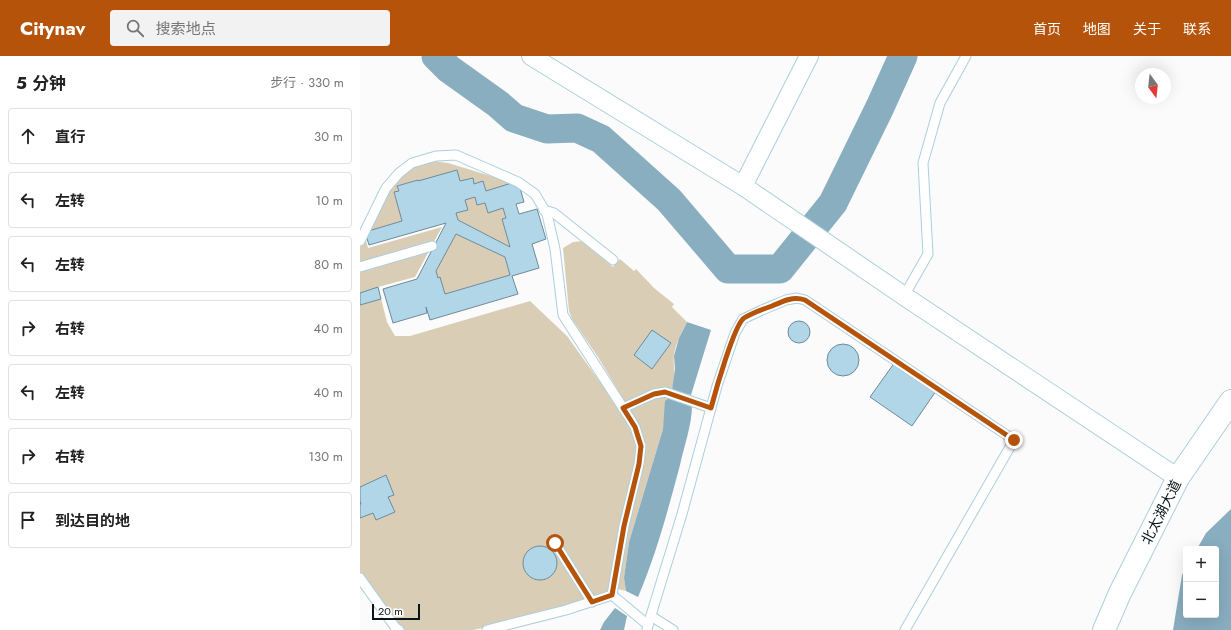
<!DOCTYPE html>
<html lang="zh">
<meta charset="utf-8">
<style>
:root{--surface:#fff;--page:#f2f2f2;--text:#222;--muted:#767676;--line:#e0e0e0;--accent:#b45309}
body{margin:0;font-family:Jost,"Noto Sans SC",sans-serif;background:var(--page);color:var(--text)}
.controls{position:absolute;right:12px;bottom:12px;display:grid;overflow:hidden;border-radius:4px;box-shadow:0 4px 16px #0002}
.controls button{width:36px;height:36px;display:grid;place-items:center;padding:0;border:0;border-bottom:1px solid var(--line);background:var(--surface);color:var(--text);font:20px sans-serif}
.compass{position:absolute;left:775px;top:12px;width:36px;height:36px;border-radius:50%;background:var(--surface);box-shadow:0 4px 16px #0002;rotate:165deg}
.scale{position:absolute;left:12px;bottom:10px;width:48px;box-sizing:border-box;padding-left:4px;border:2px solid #081419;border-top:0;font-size:11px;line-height:14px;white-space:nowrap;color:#081419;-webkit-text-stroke:3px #fff;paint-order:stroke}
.stop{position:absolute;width:12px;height:12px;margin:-9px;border:3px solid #b45309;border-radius:50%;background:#fff}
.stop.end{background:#b45309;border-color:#fff;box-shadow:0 1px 4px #0008}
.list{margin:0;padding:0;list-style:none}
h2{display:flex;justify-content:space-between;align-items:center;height:52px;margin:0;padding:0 16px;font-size:17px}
h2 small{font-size:13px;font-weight:400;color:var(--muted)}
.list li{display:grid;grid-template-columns:26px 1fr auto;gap:12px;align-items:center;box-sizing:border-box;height:56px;margin:0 8px 8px;padding:0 8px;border:1px solid var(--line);border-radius:4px}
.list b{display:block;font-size:15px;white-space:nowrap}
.list em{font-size:13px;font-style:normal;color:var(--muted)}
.icon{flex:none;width:22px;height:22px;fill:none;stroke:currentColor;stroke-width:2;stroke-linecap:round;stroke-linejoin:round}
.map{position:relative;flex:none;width:871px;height:574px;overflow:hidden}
header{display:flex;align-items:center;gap:24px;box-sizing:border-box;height:56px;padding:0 20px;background:var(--accent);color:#fff}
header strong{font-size:19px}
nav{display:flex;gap:22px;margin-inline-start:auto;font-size:14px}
.search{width:280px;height:36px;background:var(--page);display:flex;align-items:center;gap:10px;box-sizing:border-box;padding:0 14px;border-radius:4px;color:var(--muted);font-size:15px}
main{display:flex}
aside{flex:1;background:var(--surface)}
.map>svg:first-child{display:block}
</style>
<header>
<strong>Citynav</strong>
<div class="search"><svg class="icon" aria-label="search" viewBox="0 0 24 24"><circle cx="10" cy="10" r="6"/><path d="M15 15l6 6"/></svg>搜索地点</div>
<nav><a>首页</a><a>地图</a><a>关于</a><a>联系</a></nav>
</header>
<main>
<aside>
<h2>5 分钟<small>步行 · 330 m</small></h2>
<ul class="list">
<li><svg class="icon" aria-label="ahead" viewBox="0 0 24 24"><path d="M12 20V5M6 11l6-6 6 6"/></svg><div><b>直行</b></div><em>30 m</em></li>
<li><svg class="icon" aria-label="left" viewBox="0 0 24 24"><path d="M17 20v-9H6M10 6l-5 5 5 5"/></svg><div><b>左转</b></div><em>10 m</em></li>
<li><svg class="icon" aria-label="left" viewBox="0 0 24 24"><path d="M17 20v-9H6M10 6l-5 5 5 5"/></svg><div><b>左转</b></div><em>80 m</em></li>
<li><svg class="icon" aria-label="right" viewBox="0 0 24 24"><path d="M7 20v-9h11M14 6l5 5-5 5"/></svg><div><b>右转</b></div><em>40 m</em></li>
<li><svg class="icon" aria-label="left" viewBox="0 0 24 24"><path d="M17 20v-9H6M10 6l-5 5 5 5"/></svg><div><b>左转</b></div><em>40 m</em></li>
<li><svg class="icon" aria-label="right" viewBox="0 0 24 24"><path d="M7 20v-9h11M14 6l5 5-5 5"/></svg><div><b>右转</b></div><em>130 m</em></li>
<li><svg class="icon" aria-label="arrive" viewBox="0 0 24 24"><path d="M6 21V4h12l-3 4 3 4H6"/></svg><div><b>到达目的地</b></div></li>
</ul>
</aside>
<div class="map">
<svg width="871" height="574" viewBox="0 0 871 574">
<rect width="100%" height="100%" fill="#fbfbfb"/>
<g fill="#dacdb6">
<polygon points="74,105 88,107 154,127 126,135 123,125 114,128 112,122 100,125 58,125 57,124 37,130 39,135 34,137 42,165 5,176 27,133 54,111"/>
<polygon points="115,141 117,149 125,147 128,156 143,152 146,162 142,163 150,191 98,164 96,157 108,154 105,144"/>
<polygon points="82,171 55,221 18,231 27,266 35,280 50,280 170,245 207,280 260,354 278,389 277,407 249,537 152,566 113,574 41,574 0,519 0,185 4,177 8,192"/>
<polygon points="96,178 145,201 150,219 85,238 80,221 78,222 76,215"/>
<path d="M222,185L253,211L260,203L274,215L276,213L294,232L314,248L312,251L327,266C321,277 316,287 314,299C313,307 315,315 314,324C311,340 305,356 303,373L269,486L264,522L266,535L258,533L256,525L281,411L274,363L265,346L238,301L212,263L209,255L203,192L213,186Z"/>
</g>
<g fill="#89aebf">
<polygon points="327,266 351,274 331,339 312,334 315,313 314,300 319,282"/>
<path d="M309,342L332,349C332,369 324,390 320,409C308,454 296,499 278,541L266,535L264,522L269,486L303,373L305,345Z"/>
<polygon points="871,453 871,574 813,574 822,519 826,512 826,559 856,559 856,493 837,493 846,477"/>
<polygon points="255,552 267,560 264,574 240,574 244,566"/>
</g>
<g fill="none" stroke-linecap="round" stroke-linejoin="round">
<polyline stroke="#89aebf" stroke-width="29" points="76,0 89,13 138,48 154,62 187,73 217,72 241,83 309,144 368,213 420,213 473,147 520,51 543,0"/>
</g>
<g fill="#b0d6e8" stroke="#6c8b9a" fill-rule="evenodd">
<path d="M97,114L100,125L113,122L114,128L123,125L126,135L158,125L164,146L156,148L159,158L177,153L186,183L172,188L179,212L152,220L158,238L70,264L66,251L67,257L33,267L23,233L57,223L86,167L9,189L5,176L42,165L34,136L39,135L37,130L58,124V125ZM115,141L117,149L125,147L128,157L143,152L146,162L142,163L150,191L98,164L96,157L108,154L105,144ZM96,178L145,201L150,219L85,238L80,221L78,222L76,215Z"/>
<polygon points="18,231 21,243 0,249 0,237"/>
<circle cx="439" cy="276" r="11"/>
<polygon points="292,274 311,287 292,313 274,299"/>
<circle cx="483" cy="304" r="16"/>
<polygon points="535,306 576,335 552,370 510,341"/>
<polygon points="26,419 34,439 28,441 35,456 16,464 13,457 0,462 0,448 1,448 0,445 0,431"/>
<circle cx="180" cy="507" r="17"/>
</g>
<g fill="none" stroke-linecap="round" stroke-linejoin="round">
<defs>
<g id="lane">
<polyline points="184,154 194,157 253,204"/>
<polyline points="0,185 26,132 39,117 52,107 76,100 96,99 158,126 175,138 187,158 195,193 203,259 267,358 275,371 281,390 279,408 264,470 252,539"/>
<polyline points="0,211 72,190"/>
<polyline points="544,240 568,198 563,107 580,47 606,0"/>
<polyline points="263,352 294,338 305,336 351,352"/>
<polyline points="195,487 232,546"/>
<polyline points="0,522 35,571 39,574"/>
<polyline points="252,539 288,569 287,574"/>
<polyline points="291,560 313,574"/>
<polyline points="288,569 322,458 357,330 375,277 383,263 402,254 426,244 437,242 445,244 654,384 545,574"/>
<polyline points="127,574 206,554 252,539"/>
</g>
<g id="street">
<polyline points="171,0 383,130 544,240 818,422"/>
<polyline points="383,130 449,0"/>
</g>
<polyline id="secondary" points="744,574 760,537 818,422 871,345"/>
</defs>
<use href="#lane" stroke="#adcede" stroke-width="11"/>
<use href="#street" stroke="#adcede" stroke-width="20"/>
<use href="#secondary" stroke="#adcede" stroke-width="24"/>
<use href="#lane" stroke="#fff" stroke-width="9"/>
<use href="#street" stroke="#fff" stroke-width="18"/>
<use href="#secondary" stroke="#fff" stroke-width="22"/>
</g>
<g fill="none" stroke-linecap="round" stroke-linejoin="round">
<path stroke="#b45309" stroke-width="5" d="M195,487L232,546L252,539L264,470L279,408L281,390L275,371L263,352L294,338L305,336L351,352C355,337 374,269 384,262C392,257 403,253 412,250C423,245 433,240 445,244L654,384"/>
</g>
<g text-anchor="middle" stroke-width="4" stroke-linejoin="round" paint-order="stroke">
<g font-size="14" fill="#081419" stroke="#fff">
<text transform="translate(801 456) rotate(-63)" y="5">北太湖大道</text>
</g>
</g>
</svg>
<div class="controls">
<button>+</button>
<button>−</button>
</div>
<svg class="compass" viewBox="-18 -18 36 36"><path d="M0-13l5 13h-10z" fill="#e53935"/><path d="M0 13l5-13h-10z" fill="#767676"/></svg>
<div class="scale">20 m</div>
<div class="stop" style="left:195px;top:487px"></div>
<div class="stop end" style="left:654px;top:384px"></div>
</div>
</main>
